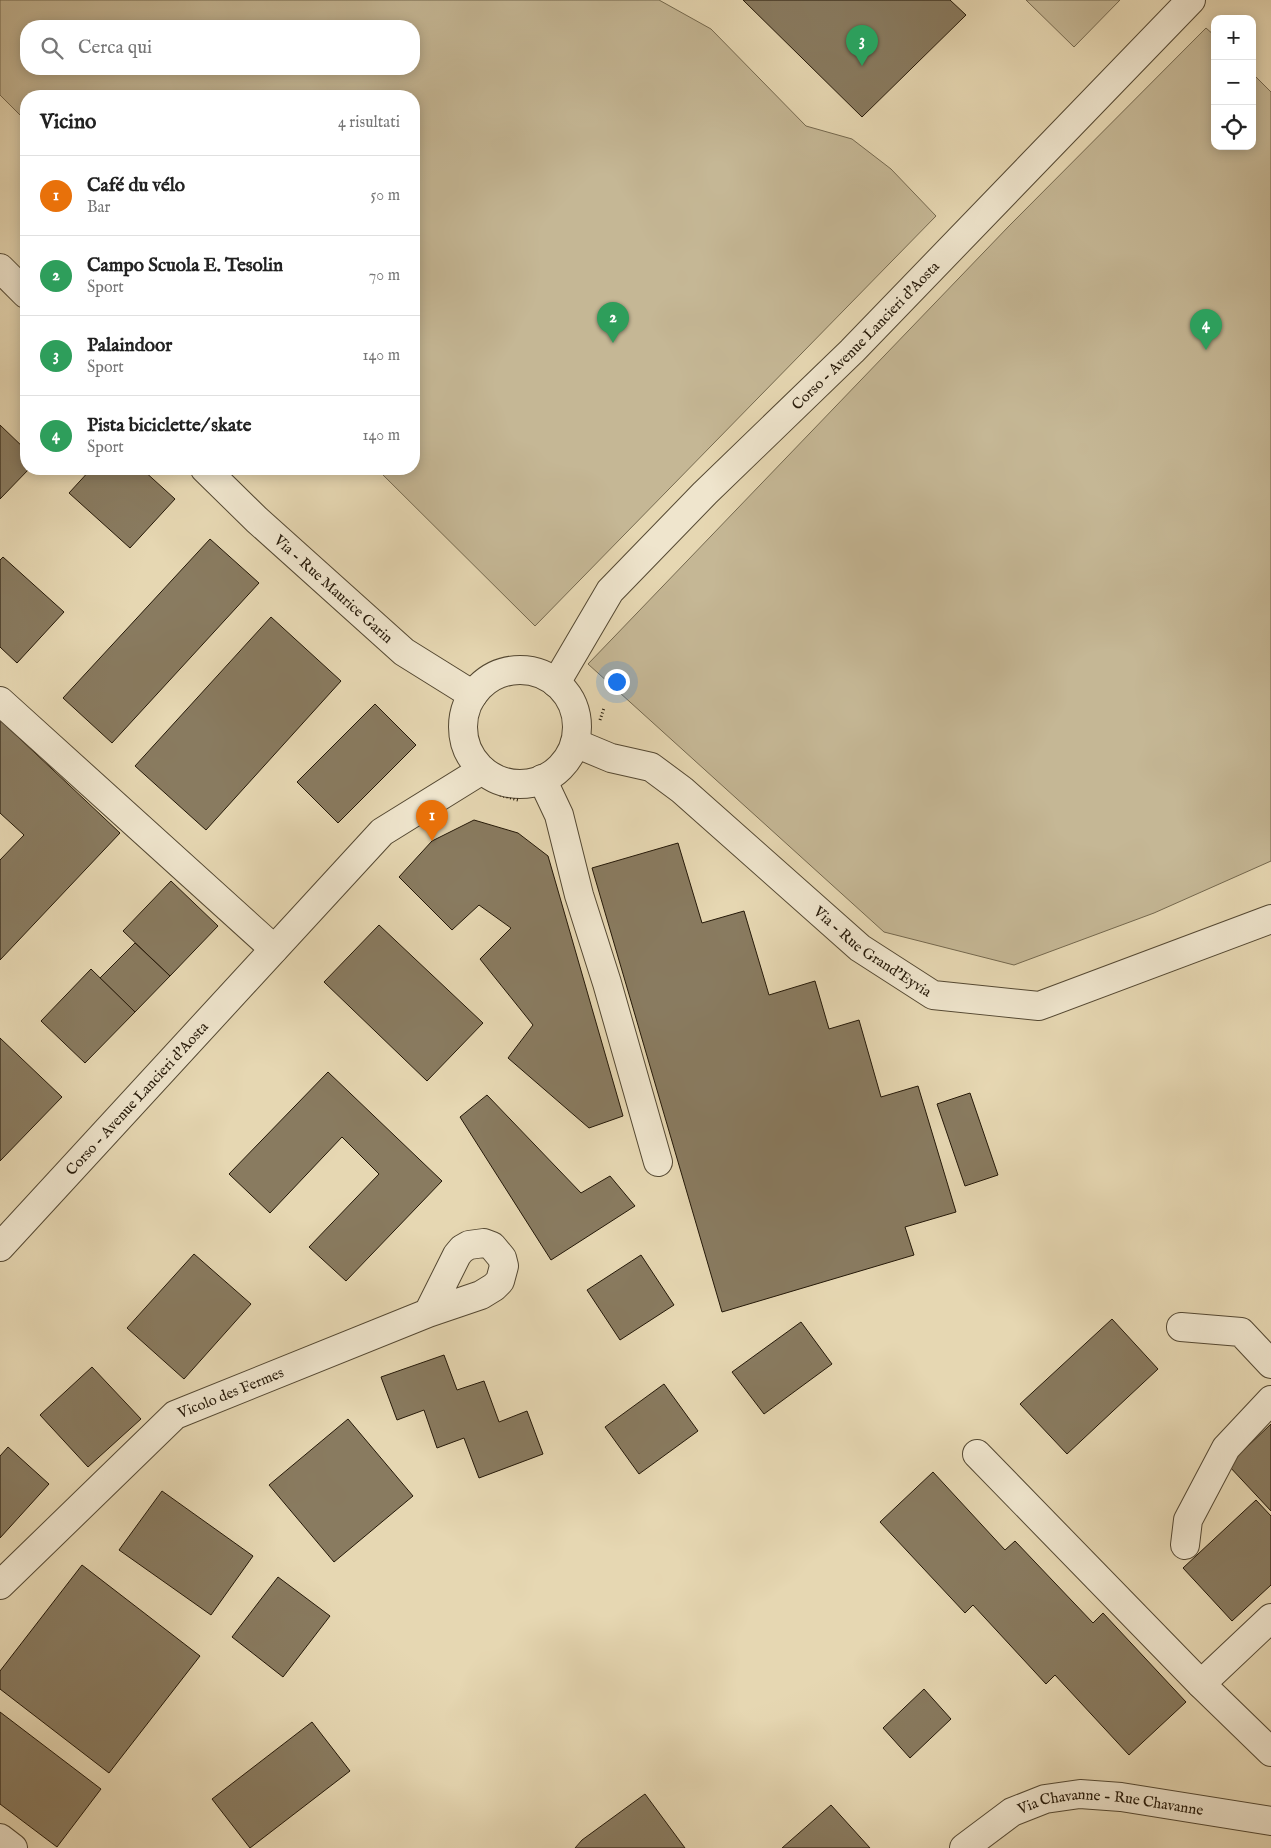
<!DOCTYPE html>
<html lang="it">
<meta charset="utf-8">
<style>
:root{--surface:#fff;--page:#f6f6f6;--text:#222;--muted:#767676;--line:#e0e0e0;--accent:#db2777}
body{margin:0;font-family:"IM FELL English",serif;background:var(--page);color:var(--text)}
.controls{position:absolute;right:15px;top:15px;display:grid;overflow:hidden;border-radius:10px;box-shadow:0 2px 12px #0003}
.controls button{width:45px;height:45px;display:grid;place-items:center;padding:0;border:0;border-bottom:1px solid var(--line);background:var(--surface);color:var(--text);font:25px sans-serif}
.you{position:absolute;left:616px;top:681px;width:18px;height:18px;margin:-12px;border:4px solid #fff;border-radius:50%;background:#1a73e8;box-shadow:0 0 0 8px #1a73e833}
.badge{display:grid;place-items:center;width:32px;height:32px;border-radius:50%;background:var(--accent);color:#fff;font-size:16px;font-weight:700}
.pin{position:absolute;translate:-50% -41px;filter:drop-shadow(0 1px 2px #0008)}
.pin::after{content:'';position:absolute;top:26px;width:18px;height:15px;background:inherit;clip-path:polygon(0 0,100% 0,50% 100%)}
.list{margin:0;padding:0;list-style:none}
h2{display:flex;justify-content:space-between;align-items:center;height:65px;margin:0;padding:0 20px;font-size:21px}
h2 small{font-size:16px;font-weight:400;color:var(--muted)}
.list li{display:grid;grid-template-columns:32px 1fr auto;gap:15px;align-items:center;box-sizing:border-box;height:80px;padding:0 20px;border-top:1px solid var(--line)}
.list b{display:block;font-size:19px;white-space:nowrap}
.list p{margin:0;font-size:16px;white-space:nowrap;color:var(--muted)}
.list em{font-size:16px;font-style:normal;color:var(--muted)}
.icon{flex:none;width:28px;height:28px;fill:none;stroke:currentColor;stroke-width:2;stroke-linecap:round;stroke-linejoin:round}
.map{position:relative;flex:none;width:1271px;height:1848px;overflow:hidden}
.search{position:absolute;background:var(--surface);box-shadow:0 2px 12px #0003;left:20px;top:20px;width:400px;height:55px;display:flex;align-items:center;gap:12px;box-sizing:border-box;padding:0 18px;border-radius:20px;color:var(--muted);font-size:19px}
.panel{position:absolute;background:var(--surface);box-shadow:0 2px 12px #0003;left:20px;top:90px;width:400px;height:385px;border-radius:20px}
.map>svg:first-child{display:block}
</style>
<div class="map">
<svg width="1271" height="1848" viewBox="0 0 1271 1848">
<rect width="100%" height="100%" fill="#e6d7b2"/>
<filter id="stains"><feTurbulence type="fractalNoise" baseFrequency=".004" numOctaves="4"/><feColorMatrix values="0 0 0 0 .2 0 0 0 0 .09 0 0 0 0 .02 0 0 0 .5 -.17"/></filter>
<radialGradient id="worn" r=".72"><stop offset=".6" stop-color="#630" stop-opacity="0"/><stop offset="1" stop-color="#630" stop-opacity=".3"/></radialGradient>
<g fill="#c5b795" stroke="#74684e" fill-rule="evenodd">
<path d="M0,0H659L711,29L806,126L852,139L891,169L936,216L535,626L377,469H414V96H26V121L0,95ZM26,26H414V69H26Z"/>
<polygon points="1026,0 1120,0 1074,47"/>
<polygon points="1206,28 1215,36 1215,146 1252,146 1252,73 1271,92 1271,861 1154,913 1014,965 884,932 588,664 1009,226"/>
</g>
<g fill="#897b60" stroke="#241808">
<polygon points="743,0 950,0 966,15 862,117"/>
<polygon points="0,425 26,450 26,469 29,469 0,499"/>
<polygon points="91,469 142,469 175,499 130,548 69,493"/>
<polygon points="210,539 259,583 112,743 63,698"/>
<polygon points="3,557 64,612 17,663 0,647 0,560"/>
<polygon points="271,617 341,681 206,830 135,766"/>
<polygon points="375,704 416,745 338,823 297,782"/>
<polygon points="0,720 120,833 0,960 0,860 24,835 0,813"/>
<polygon points="474,820 518,833 548,856 623,1116 589,1128 508,1058 533,1025 480,959 511,928 479,905 452,930 399,877 432,841"/>
<polygon points="678,843 702,923 744,911 769,995 815,981 829,1029 859,1020 881,1097 918,1086 956,1212 905,1227 914,1255 722,1312 592,868"/>
<polygon points="171,881 218,926 170,976 123,931"/>
<polygon points="379,925 483,1023 427,1081 324,982"/>
<polygon points="135,943 170,976 135,1012 100,978"/>
<polygon points="91,969 135,1012 85,1063 41,1021"/>
<polygon points="0,1038 62,1097 0,1161"/>
<polygon points="328,1072 442,1181 346,1281 309,1247 379,1174 342,1137 270,1213 229,1174"/>
<polygon points="970,1093 998,1175 965,1186 937,1104"/>
<polygon points="487,1095 581,1193 610,1176 635,1206 551,1260 460,1117"/>
<polygon points="194,1254 251,1304 184,1379 127,1328"/>
<polygon points="641,1255 674,1305 620,1340 587,1290"/>
<polygon points="1112,1319 1158,1369 1067,1454 1020,1404"/>
<polygon points="801,1322 832,1364 764,1414 732,1372"/>
<polygon points="444,1355 457,1390 484,1381 499,1422 527,1411 543,1454 479,1478 464,1438 437,1448 424,1410 397,1420 381,1377"/>
<polygon points="92,1367 141,1419 88,1467 40,1415"/>
<polygon points="664,1384 698,1431 639,1474 605,1427"/>
<polygon points="348,1419 413,1496 334,1562 269,1485"/>
<polygon points="1271,1424 1271,1511 1228,1465"/>
<polygon points="8,1447 49,1484 0,1538 0,1456"/>
<polygon points="933,1472 1005,1550 1015,1541 1093,1623 1103,1613 1186,1702 1129,1755 1055,1675 1046,1684 973,1605 965,1613 880,1522"/>
<polygon points="162,1491 253,1556 211,1615 119,1550"/>
<polygon points="1256,1500 1271,1516 1271,1585 1232,1621 1183,1568"/>
<polygon points="82,1565 200,1656 109,1773 0,1689 0,1671"/>
<polygon points="278,1577 330,1616 283,1677 232,1637"/>
<polygon points="924,1689 951,1719 910,1758 883,1728"/>
<polygon points="0,1712 101,1789 57,1847 0,1804"/>
<polygon points="312,1722 350,1771 250,1848 212,1799"/>
<polygon points="645,1794 685,1848 575,1848 582,1840"/>
<polygon points="831,1805 870,1848 782,1848"/>
</g>
<g fill="none" stroke-linecap="round" stroke-linejoin="round">
<defs>
<g id="minor">
<polyline points="0,268 26,294"/>
<path id="s1" d="M205,469L257,520L404,652L473,695"/>
<circle cx="520" cy="727" r="57"/>
<path id="s2" d="M556,683L610,591L705,493L852,351L1191,0"/>
<polyline points="0,701 274,949"/>
<path id="s3" d="M575,743L611,758L651,767L682,790L860,948L933,995L1039,1006L1271,919"/>
<polyline points="542,779 559,815 579,895 607,983 658,1162"/>
<path id="s4" d="M0,1247L382,832L482,770"/>
<polyline points="1181,1327 1241,1332 1271,1364"/>
<polyline points="977,1454 1201,1684 1271,1752"/>
<polyline points="1185,1545 1188,1520 1226,1448 1271,1400"/>
<path id="s5" d="M0,1585L175,1415L428,1313L481,1295L494,1287L500,1281L504,1266L502,1258L492,1246L484,1243L469,1245L462,1249L457,1255L428,1313"/>
<polyline points="1201,1684 1271,1618"/>
<polyline points="0,1838 13,1848"/>
<path id="s6" d="M964,1848L1012,1812L1045,1799L1080,1794L1121,1797L1271,1821"/>
</g>
</defs>
<use href="#minor" stroke="#544832" stroke-width="30"/>
<g stroke="#241808" stroke-width="3" stroke-dasharray="1 2.5" stroke-linecap="butt">
<polyline points="600,720 604,708"/>
<polyline points="500,795 518,800"/>
</g>
<use href="#minor" stroke="#efe5cd" stroke-width="28"/>
</g>
<g text-anchor="middle" stroke-width="5" stroke-linejoin="round" paint-order="stroke">
<g font-size="15" fill="#241808" stroke="#efe5cd">
<text dy="5" stroke="none"><textPath href="#s2" startOffset="468">Corso - Avenue Lancieri d'Aosta</textPath></text>
<text dy="5" stroke="none"><textPath href="#s1" startOffset="176">Via - Rue Maurice Garin</textPath></text>
<text dy="5" stroke="none"><textPath href="#s3" startOffset="369">Via - Rue Grand'Eyvia</textPath></text>
<text dy="5" stroke="none"><textPath href="#s4" startOffset="202">Corso - Avenue Lancieri d'Aosta</textPath></text>
<text dy="5" stroke="none"><textPath href="#s5" startOffset="304">Vicolo des Fermes</textPath></text>
<text dy="5" stroke="none"><textPath href="#s6" startOffset="161">Via Chavanne - Rue Chavanne</textPath></text>
</g>
</g>
<rect width="100%" height="100%" filter="url(#stains)"/>
<rect width="100%" height="100%" fill="url(#worn)"/>
</svg>
<div class="controls">
<button>+</button>
<button>−</button>
<button><svg class="icon" aria-label="locate" viewBox="0 0 24 24"><circle cx="12" cy="12" r="6"/><path d="M12 2v4M12 18v4M2 12h4M18 12h4"/></svg></button>
</div>
<div class="you"></div>
<div class="pin badge" style="left:432px;top:841px;background:#e8710a">1</div>
<div class="pin badge" style="left:613px;top:343px;background:#2e9e5b">2</div>
<div class="pin badge" style="left:862px;top:66px;background:#2e9e5b">3</div>
<div class="pin badge" style="left:1206px;top:350px;background:#2e9e5b">4</div>
<div class="search"><svg class="icon" aria-label="search" viewBox="0 0 24 24"><circle cx="10" cy="10" r="6"/><path d="M15 15l6 6"/></svg>Cerca qui</div>
<section class="panel">
<h2>Vicino<small>4 risultati</small></h2>
<ul class="list">
<li><span class="badge" style="background:#e8710a">1</span><div><b>Café du vélo</b><p>Bar</p></div><em>50 m</em></li>
<li><span class="badge" style="background:#2e9e5b">2</span><div><b>Campo Scuola E. Tesolin</b><p>Sport</p></div><em>70 m</em></li>
<li><span class="badge" style="background:#2e9e5b">3</span><div><b>Palaindoor</b><p>Sport</p></div><em>140 m</em></li>
<li><span class="badge" style="background:#2e9e5b">4</span><div><b>Pista biciclette/ skate</b><p>Sport</p></div><em>140 m</em></li>
</ul>
</section>
</div>
